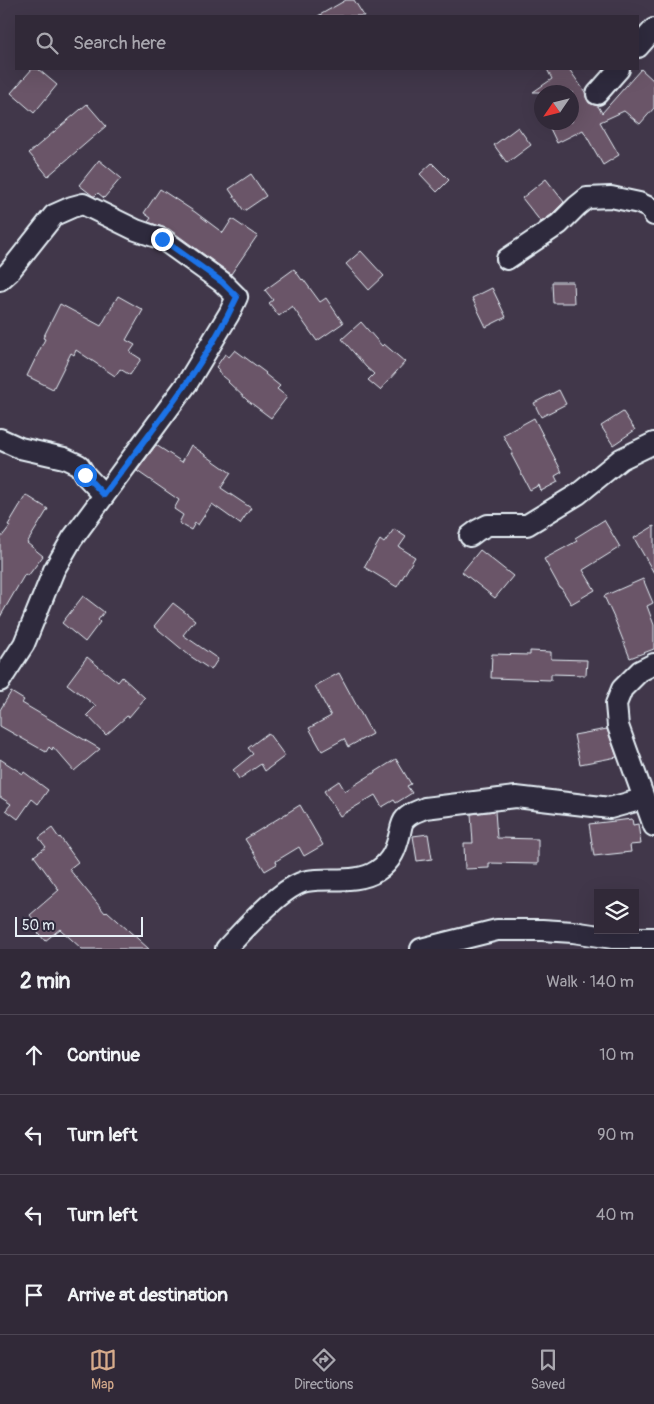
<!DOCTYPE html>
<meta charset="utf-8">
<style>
:root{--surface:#312938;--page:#3d3543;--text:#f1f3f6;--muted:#a8a6ae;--line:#4c4553;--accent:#d6ab8b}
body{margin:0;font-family:Pangolin,sans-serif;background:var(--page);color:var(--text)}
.controls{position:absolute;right:15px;bottom:15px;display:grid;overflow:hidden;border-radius:0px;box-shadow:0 5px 20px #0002}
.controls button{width:45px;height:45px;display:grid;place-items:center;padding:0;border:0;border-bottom:1px solid var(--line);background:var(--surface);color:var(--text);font:25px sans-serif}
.compass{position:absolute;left:534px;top:85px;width:45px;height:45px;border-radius:50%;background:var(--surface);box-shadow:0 5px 20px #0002;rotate:235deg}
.scale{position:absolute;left:15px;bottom:12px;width:128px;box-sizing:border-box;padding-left:5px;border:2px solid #e8f1f8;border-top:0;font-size:14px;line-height:18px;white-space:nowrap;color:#e8f1f8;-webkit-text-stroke:4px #2f2a3d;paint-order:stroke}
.stop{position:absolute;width:15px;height:15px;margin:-11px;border:4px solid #1a73e8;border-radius:50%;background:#fff}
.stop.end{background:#1a73e8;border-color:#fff;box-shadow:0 1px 5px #0008}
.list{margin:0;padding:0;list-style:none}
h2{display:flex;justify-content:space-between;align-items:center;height:65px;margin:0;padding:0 20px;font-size:21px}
h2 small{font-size:16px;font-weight:400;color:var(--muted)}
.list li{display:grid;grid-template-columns:32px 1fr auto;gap:15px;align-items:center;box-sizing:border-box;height:80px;padding:0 20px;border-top:1px solid var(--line)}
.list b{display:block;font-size:19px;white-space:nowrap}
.list em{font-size:16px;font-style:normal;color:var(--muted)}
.icon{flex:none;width:28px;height:28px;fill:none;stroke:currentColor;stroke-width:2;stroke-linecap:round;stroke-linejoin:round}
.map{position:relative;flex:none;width:654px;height:949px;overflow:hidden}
.search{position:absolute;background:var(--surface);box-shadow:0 5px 20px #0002;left:15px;right:15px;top:15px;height:55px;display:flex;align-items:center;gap:12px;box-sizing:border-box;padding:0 18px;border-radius:0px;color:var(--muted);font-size:19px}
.sheet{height:385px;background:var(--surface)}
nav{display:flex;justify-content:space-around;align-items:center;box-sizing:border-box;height:70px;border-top:1px solid var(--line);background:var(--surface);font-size:14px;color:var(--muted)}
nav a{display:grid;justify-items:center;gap:2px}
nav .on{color:var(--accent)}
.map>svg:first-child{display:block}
</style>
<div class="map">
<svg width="654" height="949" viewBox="0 0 654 949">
<rect width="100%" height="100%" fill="#41374a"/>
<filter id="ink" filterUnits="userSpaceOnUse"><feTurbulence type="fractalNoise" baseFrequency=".02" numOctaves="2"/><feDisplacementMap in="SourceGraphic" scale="10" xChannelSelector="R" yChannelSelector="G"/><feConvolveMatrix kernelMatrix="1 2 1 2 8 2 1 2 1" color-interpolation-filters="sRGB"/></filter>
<g filter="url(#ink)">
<g fill="#6b5568" stroke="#e8f1f8">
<polygon points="346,0 354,0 364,16 318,16"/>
<polygon points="32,69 38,69 57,85 34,113 11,93"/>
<polygon points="547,69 569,69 585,92 586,97 589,103 594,105 598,106 602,113 641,69 654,81 654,108 640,124 624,111 600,122 619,155 603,165 583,130 557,143 547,122 572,122 572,92 533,92 552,79"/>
<polygon points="87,104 106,126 48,176 29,153"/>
<polygon points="518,127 531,145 507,163 494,145"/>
<polygon points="99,160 121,178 104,198 98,193 95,196 93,196 79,185"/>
<polygon points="432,163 449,180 437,192 420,174"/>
<polygon points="251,174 266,196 244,211 229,189"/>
<polygon points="546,179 564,202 551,215 541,222 522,198"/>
<polygon points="160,189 195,212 223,233 232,219 257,236 231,274 169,229 148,222 151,218 144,213"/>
<polygon points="361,251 384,276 369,290 346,264"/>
<polygon points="294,269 302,280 303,279 320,302 326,298 343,323 317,341 292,306 279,316 269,303 273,300 265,290"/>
<polygon points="552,282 573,282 574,303 553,303"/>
<polygon points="492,288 506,317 486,327 472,298"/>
<polygon points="118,296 143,310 126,340 135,345 130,352 141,359 130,375 120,369 115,376 76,350 74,355 71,353 53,389 27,376 45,339 43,338 60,304 101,326"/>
<polygon points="361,322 382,346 384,344 405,362 380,390 368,380 374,374 366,367 342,339"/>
<polygon points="235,350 266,373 265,374 280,386 277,389 287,397 271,418 247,400 228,382 229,381 218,372 219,370 216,367 225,354 229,357"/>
<polygon points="559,390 566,404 541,417 534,403"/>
<polygon points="623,412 635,430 613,445 601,426"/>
<polygon points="534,418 562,472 555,476 558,482 541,491 539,485 530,490 511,454 513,454 503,435"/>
<polygon points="156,445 182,462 191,445 231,473 221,488 251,508 240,524 212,504 198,525 195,523 191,530 179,523 183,515 174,509 179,500 137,471"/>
<polygon points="26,495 48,509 27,543 43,556 28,576 25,574 0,617 0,539 10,526 8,525"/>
<polygon points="604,520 620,547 583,570 595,590 571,604 561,588 560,588 544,559 577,541 575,538"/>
<polygon points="654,526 654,573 634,538"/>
<polygon points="394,529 406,537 399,547 415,557 397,587 364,567 380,540 384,543"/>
<polygon points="480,550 513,576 495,598 462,572"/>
<polygon points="643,579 653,603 647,606 654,625 654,649 630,658 615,620 604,596"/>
<polygon points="83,596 104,612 98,620 100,622 85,642 62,623"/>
<polygon points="173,603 195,620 183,635 218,659 211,670 190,656 154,626"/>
<polygon points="530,651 551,652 551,659 587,660 586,675 551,674 551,680 491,678 492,654 530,655"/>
<polygon points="87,657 118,682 122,677 145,698 129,717 127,716 106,735 87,715 96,706 67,684"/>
<polygon points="339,673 372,734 348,747 344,739 322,751 309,728 331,716 315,686"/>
<polygon points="11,692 24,700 22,703 100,749 74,771 53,747 52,750 49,747 46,752 0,726 0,710"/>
<polygon points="607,729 617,757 580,764 574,735"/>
<polygon points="268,733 285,756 265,771 261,764 239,779 233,770 253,754 248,748"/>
<polygon points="0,759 23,774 24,772 48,790 38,804 32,799 18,819 6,810 11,804 0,797"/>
<polygon points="396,759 411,784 407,786 412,793 396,803 394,800 382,807 375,795 340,816 324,791 339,781 345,791"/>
<polygon points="300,805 323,845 304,856 299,847 276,861 277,864 265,871 245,839"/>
<polygon points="495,811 497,838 538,839 538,864 489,863 489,868 465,869 464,843 473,843 471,814"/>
<polygon points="632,819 633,825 638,824 641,844 630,845 631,852 594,856 589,824"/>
<polygon points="52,828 59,838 60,837 78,862 69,869 105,913 107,911 149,949 82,949 60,929 45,941 34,928 38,925 30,915 59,890 34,856 46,847 39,838"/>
<polygon points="428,834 432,859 417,861 413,836"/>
</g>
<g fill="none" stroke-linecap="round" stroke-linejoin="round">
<defs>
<g id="minor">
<polyline points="638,47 654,29"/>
<polyline points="597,94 619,69"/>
<polyline points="507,259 559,224 577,206 587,198 611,197 639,203 650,208 654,215"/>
<polyline points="0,280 9,272 54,215 72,207 83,204 136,230 162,239 222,282 237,297 229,314 188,382 72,539 54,570 24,644 0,681"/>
<polyline points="0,439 20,448 64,458 79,465 85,475 104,495"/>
<polyline points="470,536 478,530 488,525 527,525 578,494 621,459 654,443"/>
<polyline points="654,664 640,671 622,689 616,704 618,726 654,826"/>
<path d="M226,949C243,931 283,885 307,881C329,877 357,884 377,871C392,861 396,849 400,833C401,828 402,822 405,819C410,813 418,811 425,808L516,797L610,808L643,799"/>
<polyline points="421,949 497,930 542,930 573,932 613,938 654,938"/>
</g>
</defs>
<use href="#minor" stroke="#e8f1f8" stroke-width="24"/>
<use href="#minor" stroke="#2f2a3d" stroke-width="20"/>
</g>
</g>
<g fill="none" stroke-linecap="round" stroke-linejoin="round" filter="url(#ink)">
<path stroke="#1a73e8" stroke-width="6" d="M85,475L104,495C151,431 203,369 237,297L222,282L162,239"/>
</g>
</svg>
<div class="controls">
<button><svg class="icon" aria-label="layers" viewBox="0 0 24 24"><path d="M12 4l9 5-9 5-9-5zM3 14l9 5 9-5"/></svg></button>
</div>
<svg class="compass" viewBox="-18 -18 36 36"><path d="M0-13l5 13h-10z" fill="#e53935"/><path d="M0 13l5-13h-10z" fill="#a8a6ae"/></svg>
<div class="scale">50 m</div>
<div class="stop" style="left:85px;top:475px"></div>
<div class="stop end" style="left:162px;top:239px"></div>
<div class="search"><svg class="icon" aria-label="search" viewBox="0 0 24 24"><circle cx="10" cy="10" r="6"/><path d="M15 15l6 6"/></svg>Search here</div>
</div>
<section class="sheet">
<h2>2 min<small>Walk · 140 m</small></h2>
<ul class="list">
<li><svg class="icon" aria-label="ahead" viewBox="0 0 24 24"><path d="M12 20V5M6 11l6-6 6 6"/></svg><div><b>Continue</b></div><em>10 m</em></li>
<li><svg class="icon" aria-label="left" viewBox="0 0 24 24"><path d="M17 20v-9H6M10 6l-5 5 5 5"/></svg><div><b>Turn left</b></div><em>90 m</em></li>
<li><svg class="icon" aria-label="left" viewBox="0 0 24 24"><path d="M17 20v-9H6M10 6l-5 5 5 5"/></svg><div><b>Turn left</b></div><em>40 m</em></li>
<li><svg class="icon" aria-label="arrive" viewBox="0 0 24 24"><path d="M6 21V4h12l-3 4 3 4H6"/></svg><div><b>Arrive at destination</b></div></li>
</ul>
</section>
<nav>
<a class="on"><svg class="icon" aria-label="map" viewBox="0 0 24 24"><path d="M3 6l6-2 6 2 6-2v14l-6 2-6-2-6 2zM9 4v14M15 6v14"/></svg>Map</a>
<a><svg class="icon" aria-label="directions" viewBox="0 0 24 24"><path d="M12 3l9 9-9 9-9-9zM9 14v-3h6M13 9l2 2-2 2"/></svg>Directions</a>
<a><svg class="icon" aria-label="saved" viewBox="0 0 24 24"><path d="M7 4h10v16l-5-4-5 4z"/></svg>Saved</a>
</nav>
